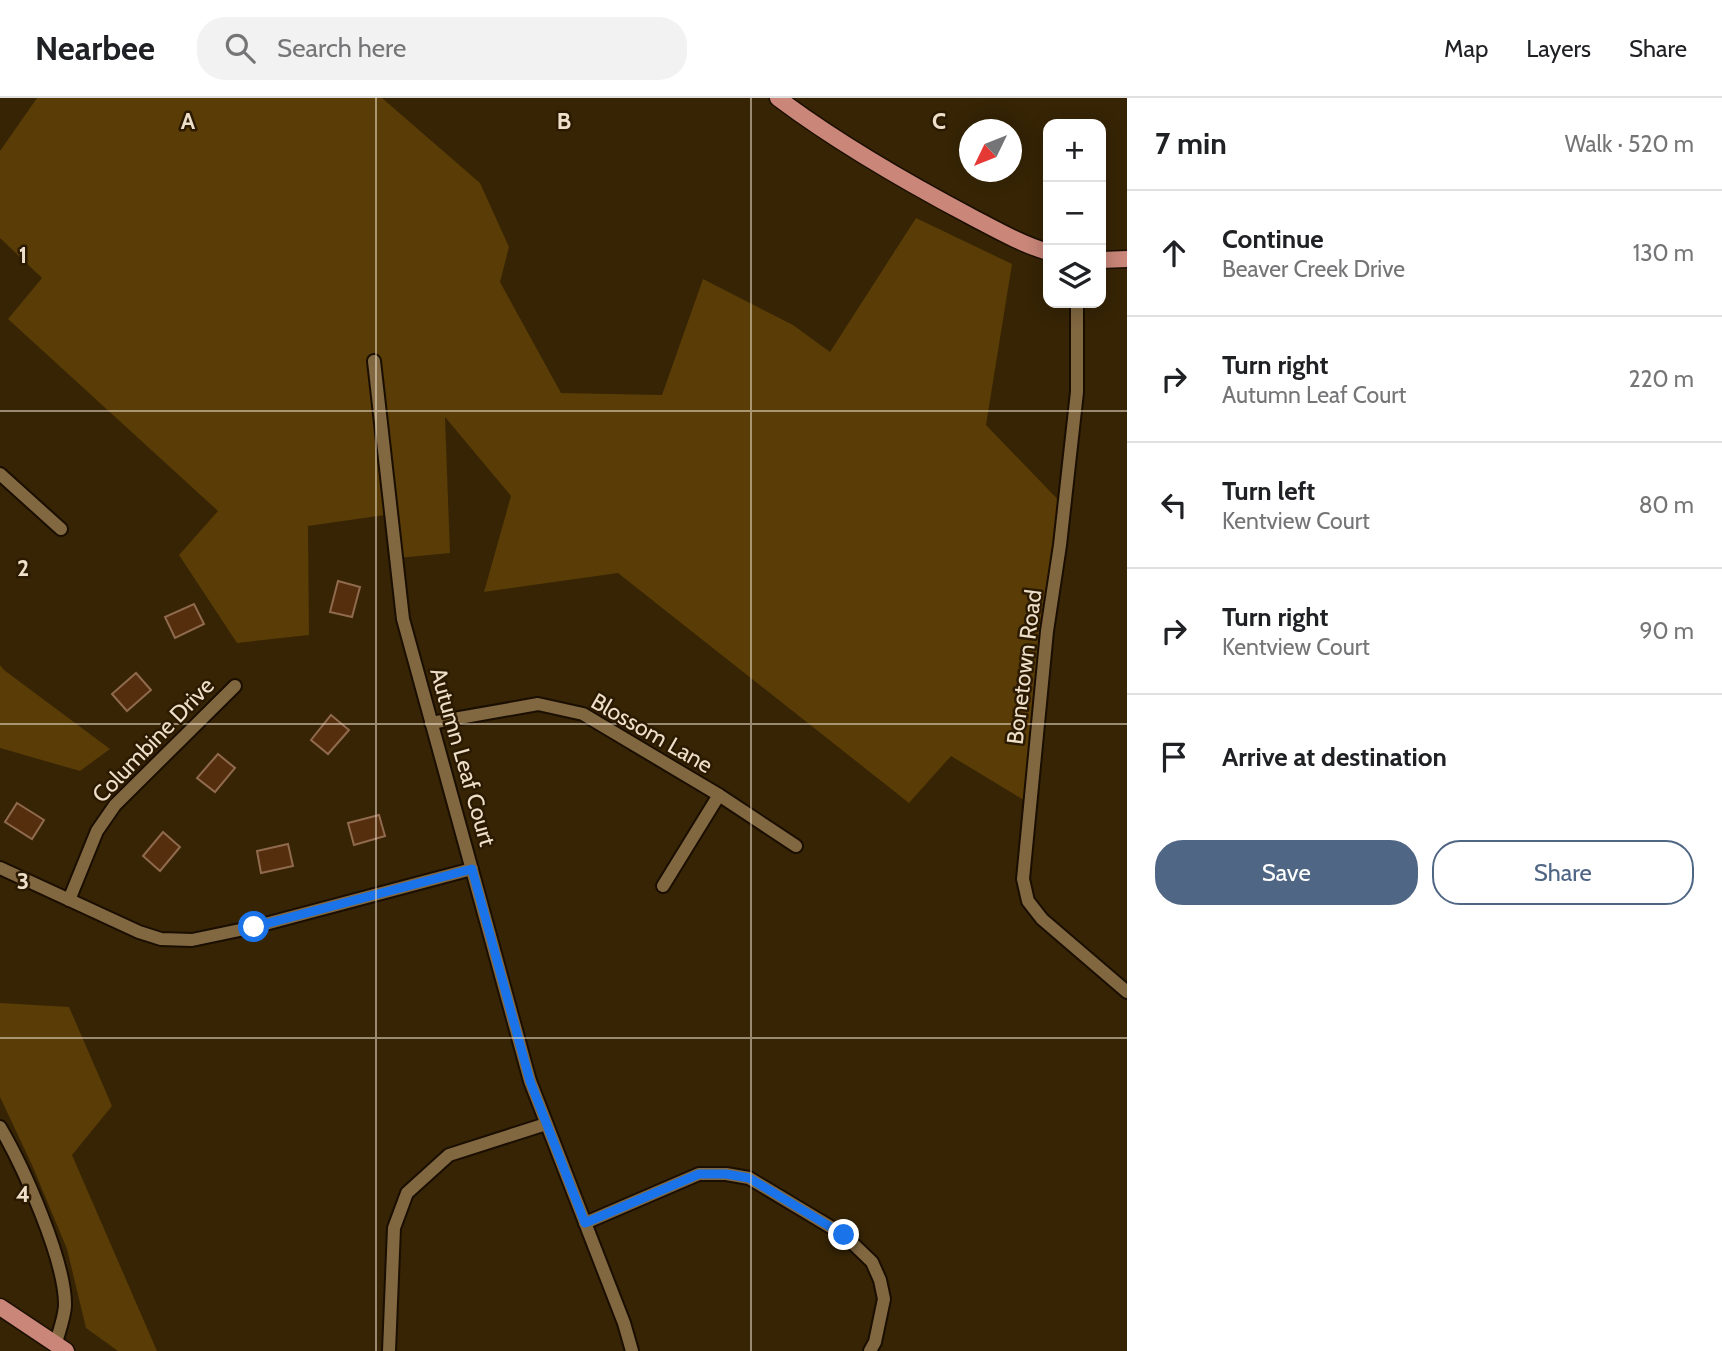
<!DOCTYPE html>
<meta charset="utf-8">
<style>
:root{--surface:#fff;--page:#f2f2f2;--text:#202124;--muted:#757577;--line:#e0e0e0;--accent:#506685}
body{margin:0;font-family:Cabin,sans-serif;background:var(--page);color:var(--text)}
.controls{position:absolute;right:21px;top:21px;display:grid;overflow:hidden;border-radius:14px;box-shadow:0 4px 18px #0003}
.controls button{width:63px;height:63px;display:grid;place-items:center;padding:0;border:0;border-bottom:2px solid var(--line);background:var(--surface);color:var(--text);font:35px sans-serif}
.compass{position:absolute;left:959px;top:21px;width:63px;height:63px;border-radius:50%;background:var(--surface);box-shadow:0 4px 18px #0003;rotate:227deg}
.stop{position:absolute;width:21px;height:21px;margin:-16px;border:5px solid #1a73e8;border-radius:50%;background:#fff}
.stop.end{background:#1a73e8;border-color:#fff;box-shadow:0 2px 7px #0008}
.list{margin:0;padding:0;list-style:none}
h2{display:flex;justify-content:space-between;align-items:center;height:91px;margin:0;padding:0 28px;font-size:30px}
h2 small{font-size:23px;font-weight:400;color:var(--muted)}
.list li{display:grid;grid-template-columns:46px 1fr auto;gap:21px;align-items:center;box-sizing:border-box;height:126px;padding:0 28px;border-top:2px solid var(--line)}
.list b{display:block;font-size:26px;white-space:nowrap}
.list p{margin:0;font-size:23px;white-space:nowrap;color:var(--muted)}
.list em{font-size:23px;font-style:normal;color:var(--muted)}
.actions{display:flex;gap:14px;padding:21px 28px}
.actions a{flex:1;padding:16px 0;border:2px solid var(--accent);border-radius:28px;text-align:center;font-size:24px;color:var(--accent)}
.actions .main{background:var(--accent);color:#fff}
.icon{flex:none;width:38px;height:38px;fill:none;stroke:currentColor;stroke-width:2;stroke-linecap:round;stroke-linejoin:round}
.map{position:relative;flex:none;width:1127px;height:1253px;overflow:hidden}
header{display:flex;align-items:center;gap:42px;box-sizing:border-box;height:98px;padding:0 35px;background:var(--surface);border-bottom:2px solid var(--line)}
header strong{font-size:33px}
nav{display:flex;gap:38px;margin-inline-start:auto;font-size:24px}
.search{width:490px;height:63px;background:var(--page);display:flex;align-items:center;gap:18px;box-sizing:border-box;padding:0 24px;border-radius:28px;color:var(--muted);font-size:26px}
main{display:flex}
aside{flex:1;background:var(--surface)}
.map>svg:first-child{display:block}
</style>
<header>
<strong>Nearbee</strong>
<div class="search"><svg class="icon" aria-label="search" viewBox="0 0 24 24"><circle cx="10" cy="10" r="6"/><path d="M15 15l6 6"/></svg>Search here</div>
<nav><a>Map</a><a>Layers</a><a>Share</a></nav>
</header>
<main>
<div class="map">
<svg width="1127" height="1253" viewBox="0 0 1127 1253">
<rect width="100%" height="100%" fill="#362405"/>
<g fill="#593c06">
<polygon points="37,0 382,0 480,85 509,149 500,184 561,295 662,297 703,181 793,227 830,254 916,120 1012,166 986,327 1067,411 1032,707 951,658 909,705 618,475 484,494 511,398 445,319 450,455 398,460 392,416 308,428 309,537 237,545 179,457 218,413 8,221 42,180 0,140 0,53"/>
<polygon points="0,567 4,572 110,651 80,673 0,650"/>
<polygon points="0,905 69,909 112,1008 72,1057 157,1253 118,1253 86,1230 67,1151 32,1067 0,999"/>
</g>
<g fill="#542e0d" stroke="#906a4d" stroke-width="2">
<polygon points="338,483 360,489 352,519 330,514"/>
<polygon points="194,506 204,526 175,540 165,519"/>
<polygon points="136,575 151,592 127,613 112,596"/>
<polygon points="331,617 349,632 328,656 311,642"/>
<polygon points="218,656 235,670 215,694 197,680"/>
<polygon points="17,705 44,722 32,741 5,724"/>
<polygon points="379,717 385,738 354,747 348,725"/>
<polygon points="163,734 180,749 160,773 143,758"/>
<polygon points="288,746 293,768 261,775 257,753"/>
</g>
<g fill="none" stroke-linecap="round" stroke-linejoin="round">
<defs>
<g id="minor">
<polyline points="1077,205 1077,294 1060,447 1047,533 1023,781 1028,803 1042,821 1127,894"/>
<polyline points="374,263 403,521 530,983 624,1225 632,1253"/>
<polyline points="0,376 61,431"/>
<polyline points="431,625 538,606 583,616 719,697 796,748"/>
<polyline points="0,770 139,834 161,841 192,842 254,829 472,771"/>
<polyline points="663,788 719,697"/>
<polyline points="69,802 97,733 115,707 235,588"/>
<path d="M0,1029C23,1068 66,1164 65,1208C64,1221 59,1233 56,1245"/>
<polyline points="585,1125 699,1076 726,1076 749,1080 844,1137 872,1164 880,1182 884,1201 875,1244 870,1253"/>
<polyline points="389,1253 394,1130 407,1095 449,1057 546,1026"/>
</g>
<g id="major">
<path d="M778,0C838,45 904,83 970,118C995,131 1021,146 1048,154"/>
<polyline points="1101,162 1127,161"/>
<polyline points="0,1209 66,1253"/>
</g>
</defs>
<use href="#minor" stroke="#1a0e00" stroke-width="16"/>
<use href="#major" stroke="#1a0e00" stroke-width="19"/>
<use href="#minor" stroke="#826841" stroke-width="12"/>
<use href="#major" stroke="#c98679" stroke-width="16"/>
</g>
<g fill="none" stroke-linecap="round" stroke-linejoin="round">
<polyline stroke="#1a73e8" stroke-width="9" points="254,829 472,771 530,983 585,1125 699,1076 726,1076 749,1080 844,1137"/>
</g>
<path fill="none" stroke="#eddfca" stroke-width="2" stroke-opacity="0.55" d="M376,0V1253M751,0V1253M0,313H1127M0,626H1127M0,940H1127"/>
<g text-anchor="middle" stroke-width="5" stroke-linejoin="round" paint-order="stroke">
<g font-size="23" fill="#eddfca" stroke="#2c1a00">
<text transform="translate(1024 569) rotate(-83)" y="8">Bonetown Road</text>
<text transform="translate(652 635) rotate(30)" y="8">Blossom Lane</text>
<text transform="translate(153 642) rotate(-46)" y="8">Columbine Drive</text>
<text transform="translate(463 659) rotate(74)" y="8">Autumn Leaf Court</text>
</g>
</g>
<g font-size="23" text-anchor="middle" font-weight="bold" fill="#eddfca" stroke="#2c1a00" stroke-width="5" stroke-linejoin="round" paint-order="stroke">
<text x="188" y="31">A</text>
<text x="564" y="31">B</text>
<text x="939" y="31">C</text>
<text x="23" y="165">1</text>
<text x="23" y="478">2</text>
<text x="23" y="791">3</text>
<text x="23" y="1104">4</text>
</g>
</svg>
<div class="controls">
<button>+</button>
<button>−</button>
<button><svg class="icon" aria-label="layers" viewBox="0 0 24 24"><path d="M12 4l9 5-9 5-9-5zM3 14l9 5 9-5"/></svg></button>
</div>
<svg class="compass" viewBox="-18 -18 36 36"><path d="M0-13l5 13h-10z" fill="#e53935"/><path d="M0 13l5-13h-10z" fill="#757577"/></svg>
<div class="stop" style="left:254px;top:829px"></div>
<div class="stop end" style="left:844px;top:1137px"></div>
</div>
<aside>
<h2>7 min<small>Walk · 520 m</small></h2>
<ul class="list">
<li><svg class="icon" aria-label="ahead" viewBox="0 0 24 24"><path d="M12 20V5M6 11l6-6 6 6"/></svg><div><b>Continue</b><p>Beaver Creek Drive</p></div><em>130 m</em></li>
<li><svg class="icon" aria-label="right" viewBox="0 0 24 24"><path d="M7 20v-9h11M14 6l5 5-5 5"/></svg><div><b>Turn right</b><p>Autumn Leaf Court</p></div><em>220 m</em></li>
<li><svg class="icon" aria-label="left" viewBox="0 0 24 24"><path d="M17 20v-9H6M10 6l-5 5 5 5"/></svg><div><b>Turn left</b><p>Kentview Court</p></div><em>80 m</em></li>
<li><svg class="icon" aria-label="right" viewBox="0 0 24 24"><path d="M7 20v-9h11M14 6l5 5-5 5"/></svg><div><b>Turn right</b><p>Kentview Court</p></div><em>90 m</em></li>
<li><svg class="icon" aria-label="arrive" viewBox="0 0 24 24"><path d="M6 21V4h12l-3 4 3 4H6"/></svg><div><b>Arrive at destination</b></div></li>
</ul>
<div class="actions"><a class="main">Save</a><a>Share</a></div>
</aside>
</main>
